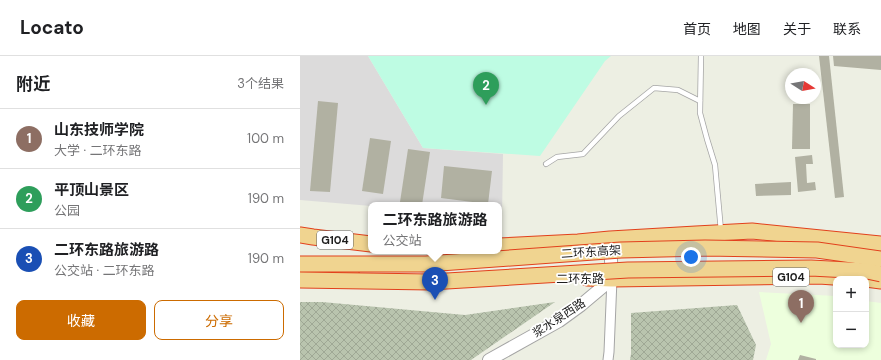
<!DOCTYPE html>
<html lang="zh">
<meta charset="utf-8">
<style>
:root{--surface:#fff;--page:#f2f2f2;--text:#202124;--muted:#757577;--line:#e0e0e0;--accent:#cc6b00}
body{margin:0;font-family:"DM Sans","Noto Sans SC",sans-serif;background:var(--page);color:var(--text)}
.controls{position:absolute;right:12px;bottom:12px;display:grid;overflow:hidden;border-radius:8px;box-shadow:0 2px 6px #0003}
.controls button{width:36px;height:36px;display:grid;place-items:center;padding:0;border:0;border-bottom:1px solid var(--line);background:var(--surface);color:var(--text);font:20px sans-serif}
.compass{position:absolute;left:485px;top:12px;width:36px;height:36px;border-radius:50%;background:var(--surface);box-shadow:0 2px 6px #0003;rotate:101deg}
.you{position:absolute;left:391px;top:201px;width:14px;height:14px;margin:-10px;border:3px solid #fff;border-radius:50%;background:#1a73e8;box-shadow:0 0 0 6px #1a73e833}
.badge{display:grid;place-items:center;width:26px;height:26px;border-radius:50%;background:var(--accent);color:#fff;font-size:13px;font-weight:700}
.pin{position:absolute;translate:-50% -33px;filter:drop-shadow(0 1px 2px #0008)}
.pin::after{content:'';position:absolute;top:21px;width:14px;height:12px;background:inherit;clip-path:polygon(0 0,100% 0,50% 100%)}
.popup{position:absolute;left:68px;top:146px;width:134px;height:52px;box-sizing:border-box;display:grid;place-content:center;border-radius:8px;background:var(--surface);filter:drop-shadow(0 1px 3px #0005);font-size:13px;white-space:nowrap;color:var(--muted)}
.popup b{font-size:15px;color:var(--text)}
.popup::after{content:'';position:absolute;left:50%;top:100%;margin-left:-8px;border:8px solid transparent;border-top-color:var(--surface)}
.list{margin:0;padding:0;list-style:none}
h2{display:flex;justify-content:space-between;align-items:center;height:52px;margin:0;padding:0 16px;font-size:17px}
h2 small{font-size:13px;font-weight:400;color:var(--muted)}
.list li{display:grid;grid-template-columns:26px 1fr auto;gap:12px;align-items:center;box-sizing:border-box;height:60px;padding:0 16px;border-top:1px solid var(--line)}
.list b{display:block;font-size:15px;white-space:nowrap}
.list p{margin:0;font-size:13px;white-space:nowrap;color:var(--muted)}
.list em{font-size:13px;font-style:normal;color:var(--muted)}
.actions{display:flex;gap:8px;padding:12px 16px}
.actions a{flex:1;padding:9px 0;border:1px solid var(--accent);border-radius:8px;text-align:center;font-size:14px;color:var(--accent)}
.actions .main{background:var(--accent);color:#fff}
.map{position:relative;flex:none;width:581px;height:304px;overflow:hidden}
header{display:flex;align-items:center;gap:24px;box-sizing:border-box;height:56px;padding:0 20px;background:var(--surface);border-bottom:1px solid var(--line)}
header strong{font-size:19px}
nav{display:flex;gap:22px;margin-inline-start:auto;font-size:14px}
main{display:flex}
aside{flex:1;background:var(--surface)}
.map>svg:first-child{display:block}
</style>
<header>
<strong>Locato</strong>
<nav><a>首页</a><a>地图</a><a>关于</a><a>联系</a></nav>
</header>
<main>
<aside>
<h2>附近<small>3个结果</small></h2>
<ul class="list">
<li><span class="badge" style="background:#8d6e63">1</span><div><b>山东技师学院</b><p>大学 · 二环东路</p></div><em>100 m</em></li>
<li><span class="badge" style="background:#2e9e5b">2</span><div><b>平顶山景区</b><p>公园</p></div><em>190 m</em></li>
<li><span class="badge" style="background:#1a4fb4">3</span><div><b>二环东路旅游路</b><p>公交站 · 二环东路</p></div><em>190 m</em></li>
</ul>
<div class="actions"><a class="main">收藏</a><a>分享</a></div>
</aside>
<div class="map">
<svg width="581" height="304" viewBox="0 0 581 304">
<defs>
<pattern id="construction-cross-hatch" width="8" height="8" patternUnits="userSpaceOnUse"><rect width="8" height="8" fill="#b9c4ae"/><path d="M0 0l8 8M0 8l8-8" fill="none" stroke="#9fa895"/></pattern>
</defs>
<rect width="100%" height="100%" fill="#edefe3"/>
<polygon fill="#dcdbdb" points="0,0 68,0 123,92 203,98 202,161 199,160 199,149 71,150 0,144"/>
<polygon fill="#edffdd" points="459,236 536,240 536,289 566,289 566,245 581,247 581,304 466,304 471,288"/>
<g fill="url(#construction-cross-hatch)">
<polygon points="0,246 22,246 165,259 255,246 171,304 0,304"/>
<polygon points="437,249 456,289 453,304 330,304 331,298 331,257"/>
</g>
<polygon fill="#befce3" points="68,0 311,0 305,5 240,100 123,92"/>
<g fill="#b1b1a2">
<polygon points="519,0 529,0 544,141 535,142"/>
<polygon points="533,0 581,0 581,14 534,10"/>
<polygon points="18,45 38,47 30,136 10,135"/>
<polygon points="493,48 510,48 510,93 492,93"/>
<polygon points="70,82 91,85 83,138 62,135"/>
<polygon points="108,93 130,96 122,149 100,146"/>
<polygon points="512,99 513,108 506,108 507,127 515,126 516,134 498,136 495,101"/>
<polygon points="144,110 192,115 188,148 141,142"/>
<polygon points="491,126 491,139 456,140 455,128"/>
<polygon points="500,299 516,303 516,304 498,304"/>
</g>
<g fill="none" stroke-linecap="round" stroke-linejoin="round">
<defs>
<g id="service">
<polyline points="401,0 400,57 407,83 415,109 421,175"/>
<polyline points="246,108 257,101 283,98 319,60 354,32 378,34 400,45"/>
</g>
<polyline id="minor" points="308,304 309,296 312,223"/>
<polyline id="tertiary" points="189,304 259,265 281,249 312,223 310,186"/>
<g id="trunk">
<polyline points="0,179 13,181 71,188"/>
<polyline points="199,190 278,186 310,183 396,178 452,175 581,188"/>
<polyline points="5,211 52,220"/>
<polyline points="287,222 312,223 519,220 562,223"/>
<polyline points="566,223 581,225"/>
</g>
</defs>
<use href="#service" stroke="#a5a5a5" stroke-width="6"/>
<use href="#minor" stroke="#a5a5a5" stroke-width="11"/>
<use href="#tertiary" stroke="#a5a5a5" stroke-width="14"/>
<use href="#trunk" stroke="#e2401c" stroke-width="17"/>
<use href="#service" stroke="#fff" stroke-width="4.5"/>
<use href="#minor" stroke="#fff" stroke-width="9"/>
<use href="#tertiary" stroke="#fff" stroke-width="12"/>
<use href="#trunk" stroke="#f0d490" stroke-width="15"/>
<defs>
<g id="trunk-bridge">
<polyline points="0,208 126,208 321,194 405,192 517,194 581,203"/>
<polyline points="0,224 130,226 328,214 511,212 567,215 581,218"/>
</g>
</defs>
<use href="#trunk-bridge" stroke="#e2401c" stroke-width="17" stroke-linecap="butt"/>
<use href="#trunk-bridge" stroke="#f0d490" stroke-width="15"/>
</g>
<g text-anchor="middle" stroke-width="3.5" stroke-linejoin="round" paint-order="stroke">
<g fill="#fff" stroke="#626262" stroke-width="1">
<rect x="17" y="175" width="36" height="18" rx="3"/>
<rect x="473" y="212" width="36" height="18" rx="3"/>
</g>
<g font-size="11" font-weight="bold" fill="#1e1e1e">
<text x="35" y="188">G104</text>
<text x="491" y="225">G104</text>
</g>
<g font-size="12" fill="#1e1e1e" stroke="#fff">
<text transform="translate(291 196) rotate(-4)" y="4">二环东高架</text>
<text x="280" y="227">二环东路</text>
<text transform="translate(259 262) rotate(-33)" y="4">浆水泉西路</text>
</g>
</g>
</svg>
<div class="controls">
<button>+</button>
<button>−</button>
</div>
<svg class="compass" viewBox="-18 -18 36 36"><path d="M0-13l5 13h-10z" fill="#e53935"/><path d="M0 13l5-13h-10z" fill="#757577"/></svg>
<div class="you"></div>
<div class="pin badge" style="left:501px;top:267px;background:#8d6e63">1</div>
<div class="pin badge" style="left:186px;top:49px;background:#2e9e5b">2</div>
<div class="pin badge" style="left:135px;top:244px;background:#1a4fb4">3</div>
<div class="popup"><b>二环东路旅游路</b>公交站</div>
</div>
</main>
